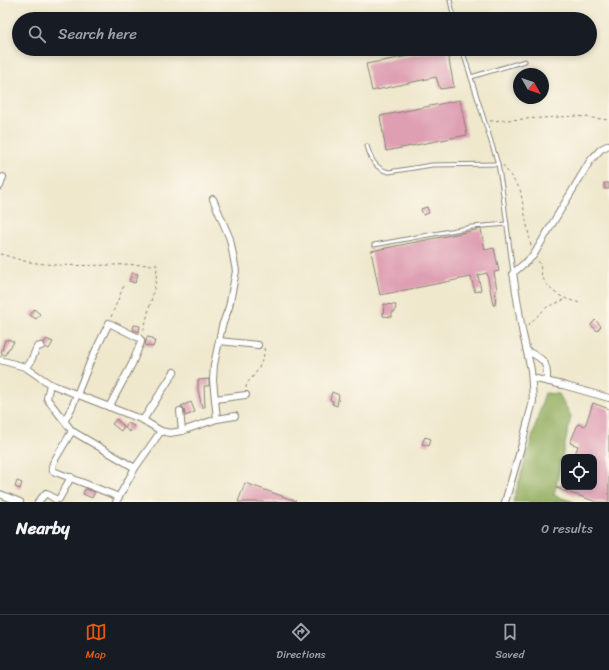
<!DOCTYPE html>
<style>
:root{--surface:#171b24;--page:#20242c;--text:#f1f3f6;--muted:#9ea1a6;--line:#363941;--accent:#ea580c}
body{margin:0;font-family:Sriracha,sans-serif;background:var(--page);color:var(--text)}
.controls{position:absolute;right:12px;bottom:12px;display:grid;overflow:hidden;border-radius:8px;box-shadow:0 2px 6px #0003}
.controls button{width:36px;height:36px;display:grid;place-items:center;padding:0;border:0;border-bottom:1px solid var(--line);background:var(--surface);color:var(--text);font:20px sans-serif}
.compass{position:absolute;left:513px;top:68px;width:36px;height:36px;border-radius:50%;background:var(--surface);box-shadow:0 2px 6px #0003;rotate:130deg}
.list{margin:0;padding:0;list-style:none}
h2{display:flex;justify-content:space-between;align-items:center;height:52px;margin:0;padding:0 16px;font-size:17px}
h2 small{font-size:13px;font-weight:400;color:var(--muted)}
.icon{flex:none;width:22px;height:22px;fill:none;stroke:currentColor;stroke-width:2;stroke-linecap:round;stroke-linejoin:round}
.map{position:relative;flex:none;width:609px;height:502px;overflow:hidden}
.search{position:absolute;background:var(--surface);box-shadow:0 2px 6px #0003;left:12px;right:12px;top:12px;height:44px;display:flex;align-items:center;gap:10px;box-sizing:border-box;padding:0 14px;border-radius:22px;color:var(--muted);font-size:15px}
.sheet{height:112px;background:var(--surface)}
nav{display:flex;justify-content:space-around;align-items:center;box-sizing:border-box;height:56px;border-top:1px solid var(--line);background:var(--surface);font-size:11px;color:var(--muted)}
nav a{display:grid;justify-items:center;gap:2px}
nav .on{color:var(--accent)}
.map>svg:first-child{display:block}
</style>
<div class="map">
<svg width="609" height="502" viewBox="0 0 609 502">
<rect width="100%" height="100%" fill="#fbf7ec"/>
<filter id="ink" filterUnits="userSpaceOnUse"><feTurbulence type="fractalNoise" baseFrequency=".025" numOctaves="2"/><feDisplacementMap in="SourceGraphic" scale="8" xChannelSelector="R" yChannelSelector="G"/><feConvolveMatrix kernelMatrix="1 2 1 2 8 2 1 2 1" color-interpolation-filters="sRGB"/></filter>
<filter id="wash" filterUnits="userSpaceOnUse"><feTurbulence type="fractalNoise" baseFrequency=".012" numOctaves="4" result="noise"/><feDisplacementMap in="SourceGraphic" scale="16" xChannelSelector="R" yChannelSelector="G"/><feGaussianBlur stdDeviation="0.9" result="paint"/><feColorMatrix in="noise" values="0 0 0 0 0 0 0 0 0 0 0 0 0 0 0 0 0 1.4 0 .05"/><feComposite in="paint" operator="in"/></filter>
<g filter="url(#wash)">
<rect width="100%" height="100%" fill="#efe8cd"/>
<polygon fill="#93ae60" stroke="#58653e" points="545,393 559,394 571,416 554,495 574,502 513,502"/>
<g id="blocks">
<g fill="#de9fb2">
<polygon points="447,49 454,87 440,89 436,77 372,91 366,64"/>
<polygon points="460,100 467,135 386,151 380,116"/>
<rect x="604" y="183" width="5" height="6"/>
<polygon points="427,207 429,213 423,215 421,209"/>
<polygon points="481,229 485,250 494,248 499,271 494,272 497,290 496,290 495,305 493,305 487,273 478,275 481,290 475,292 471,277 380,295 371,251"/>
<polygon points="132,273 138,274 135,283 129,281"/>
<polygon points="384,304 396,305 395,312 392,312 392,317 383,316"/>
<polygon points="34,309 40,314 36,319 30,315"/>
<polygon points="595,320 601,326 597,331 591,325"/>
<polygon points="134,325 140,326 139,332 133,330"/>
<polygon points="147,337 153,338 153,341 155,341 153,347 145,345"/>
<polygon points="8,339 14,342 10,348 9,348 5,355 1,353 5,340 8,340"/>
<polygon points="46,339 53,342 49,349 45,347 44,343"/>
<polygon points="209,379 209,386 204,386 205,407 202,407 198,390 198,380"/>
<polygon points="332,392 339,395 337,406 332,404 333,401 330,400"/>
<polygon points="191,402 195,412 185,416 184,409 181,406"/>
<polygon points="593,403 609,409 609,502 597,502 556,488 594,487 594,457 574,457 578,446 570,443 578,424 585,426"/>
<polygon points="116,419 124,426 121,431 112,424"/>
<polygon points="128,423 134,426 130,432 125,428"/>
<polygon points="425,437 431,439 429,446 422,444"/>
<polygon points="17,481 22,483 20,489 15,487"/>
<polygon points="245,483 296,501 295,502 238,502"/>
<polygon points="85,489 95,492 92,498 83,494"/>
</g>
</g>
</g>
<g filter="url(#ink)">
<use href="#blocks" fill-opacity="0" stroke="#868274" stroke-width="1"/>
<g fill="none" stroke-linecap="round" stroke-linejoin="round">
<defs>
<g id="lane">
<polyline points="450,0 454,19"/>
<polyline points="462,49 498,164 502,187 513,273"/>
<polyline points="471,77 525,61"/>
<path d="M367,146C371,159 375,169 389,172L432,165L498,164"/>
<polyline points="374,245 472,227 507,224"/>
</g>
<g id="street">
<polyline points="0,186 3,177"/>
<polyline points="219,341 258,345"/>
<path d="M527,351C544,359 548,362 547,381"/>
<polyline points="0,360 25,367 50,384 47,398 48,400 72,431 135,468 161,431"/>
<polyline points="25,367 30,363 37,347 41,346"/>
<polyline points="532,378 563,385 609,398"/>
<polyline points="50,384 143,420 161,431 170,433 182,431 217,419 213,380 214,365 222,326 229,307 236,271 230,239 213,199"/>
<polyline points="215,399 246,395"/>
<polyline points="180,411 182,431"/>
<polyline points="217,419 235,416"/>
<polyline points="65,420 72,407 90,362 109,323 139,338 141,340 141,342 132,364 109,407"/>
<polyline points="143,420 174,372"/>
<polyline points="72,431 53,463 52,467 53,471 119,497"/>
<polyline points="0,494 20,502"/>
<polyline points="38,502 46,493 55,499 59,499 71,477"/>
<polyline points="116,502 135,468"/>
<polyline points="505,502 522,444 533,401 531,370 522,330 513,273 533,256 590,161 601,149 609,145"/>
</g>
</defs>
<use href="#lane" stroke="#868274" stroke-width="5"/>
<use href="#street" stroke="#868274" stroke-width="8"/>
<g stroke="#868274" stroke-width="1" stroke-dasharray="3 3" stroke-linecap="butt">
<polyline points="490,121 577,116 609,120"/>
<polyline points="503,165 520,189 531,246"/>
<path d="M0,254C10,256 20,261 30,262C72,269 115,263 157,265L156,281L143,333"/>
<path d="M538,261C542,266 540,270 542,276C549,293 564,299 580,303"/>
<polyline points="111,317 124,285"/>
<polyline points="528,325 547,307 564,300"/>
<path d="M246,388C246,382 251,380 254,375C259,369 266,355 264,347"/>
</g>
<use href="#lane" stroke="#fff" stroke-width="3"/>
<use href="#street" stroke="#fff" stroke-width="6"/>
</g>
</g>
</svg>
<div class="controls">
<button><svg class="icon" aria-label="locate" viewBox="0 0 24 24"><circle cx="12" cy="12" r="6"/><path d="M12 2v4M12 18v4M2 12h4M18 12h4"/></svg></button>
</div>
<svg class="compass" viewBox="-18 -18 36 36"><path d="M0-13l5 13h-10z" fill="#e53935"/><path d="M0 13l5-13h-10z" fill="#9ea1a6"/></svg>
<div class="search"><svg class="icon" aria-label="search" viewBox="0 0 24 24"><circle cx="10" cy="10" r="6"/><path d="M15 15l6 6"/></svg>Search here</div>
</div>
<section class="sheet">
<h2>Nearby<small>0 results</small></h2>
<ul class="list">
</ul>
</section>
<nav>
<a class="on"><svg class="icon" aria-label="map" viewBox="0 0 24 24"><path d="M3 6l6-2 6 2 6-2v14l-6 2-6-2-6 2zM9 4v14M15 6v14"/></svg>Map</a>
<a><svg class="icon" aria-label="directions" viewBox="0 0 24 24"><path d="M12 3l9 9-9 9-9-9zM9 14v-3h6M13 9l2 2-2 2"/></svg>Directions</a>
<a><svg class="icon" aria-label="saved" viewBox="0 0 24 24"><path d="M7 4h10v16l-5-4-5 4z"/></svg>Saved</a>
</nav>
